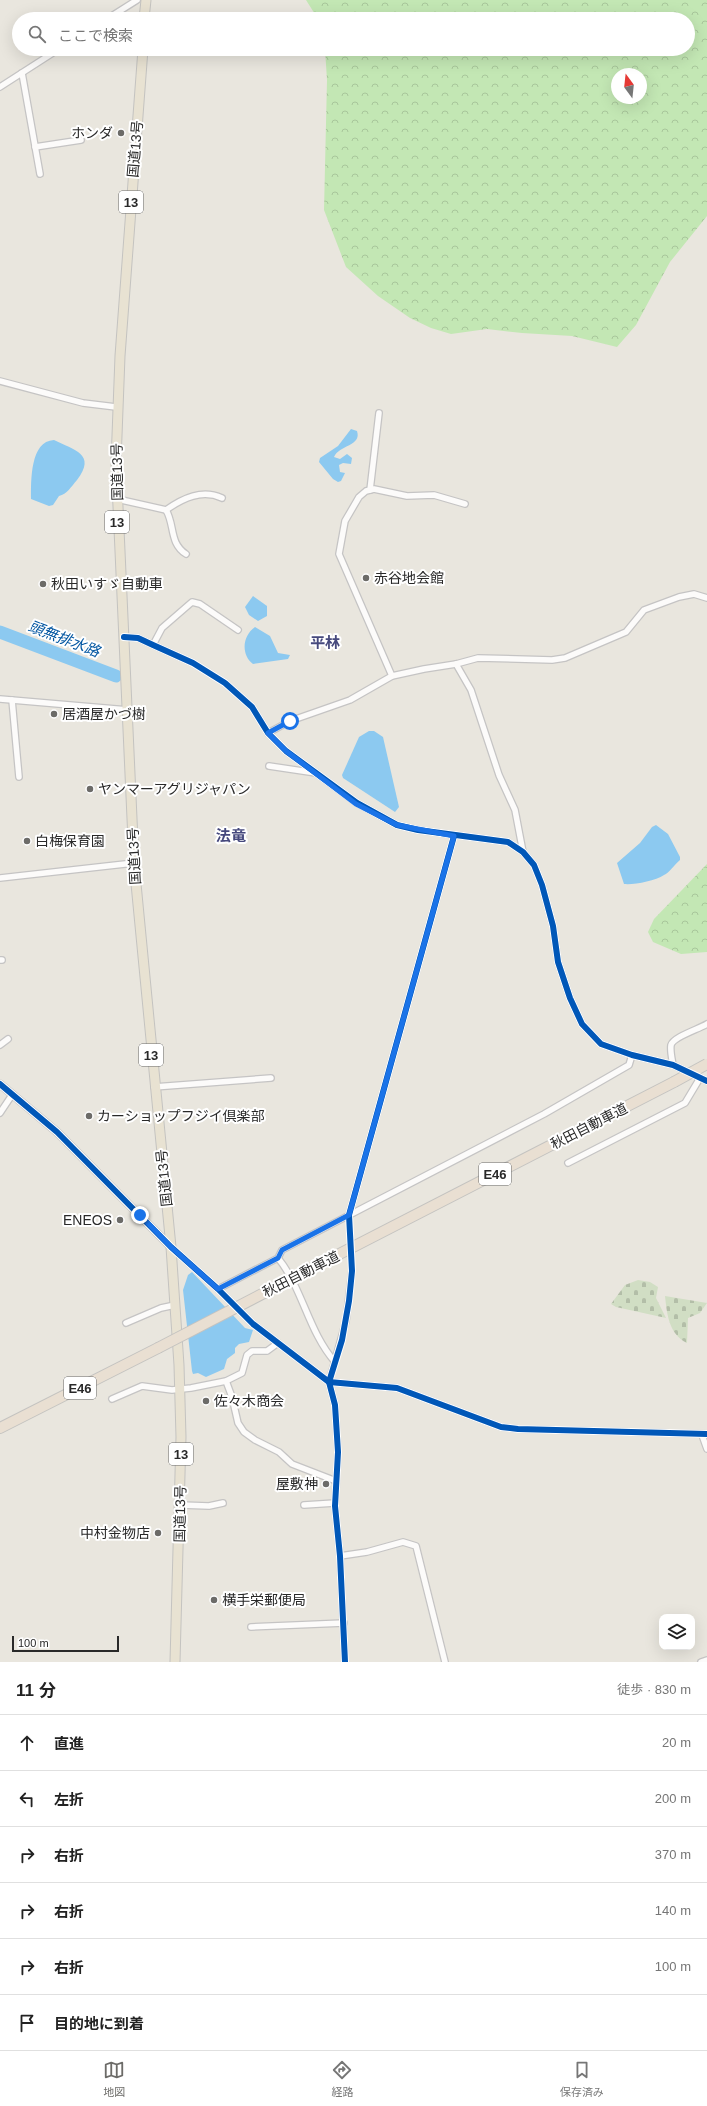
<!DOCTYPE html>
<html lang="ja">
<meta charset="utf-8">
<style>
:root{--surface:#fff;--page:#f2f2f2;--text:#222;--muted:#767676;--line:#e0e0e0;--accent:#6c6b68}
body{margin:0;font-family:Helvetica,"Noto Sans JP",sans-serif;background:var(--page);color:var(--text)}
.controls{position:absolute;right:12px;bottom:12px;display:grid;overflow:hidden;border-radius:8px;box-shadow:0 4px 16px #0002}
.controls button{width:36px;height:36px;display:grid;place-items:center;padding:0;border:0;border-bottom:1px solid var(--line);background:var(--surface);color:var(--text);font:20px sans-serif}
.compass{position:absolute;left:611px;top:68px;width:36px;height:36px;border-radius:50%;background:var(--surface);box-shadow:0 4px 16px #0002;rotate:345deg}
.scale{position:absolute;left:12px;bottom:10px;width:107px;box-sizing:border-box;padding-left:4px;border:2px solid #292929;border-top:0;font-size:11px;line-height:14px;white-space:nowrap;color:#292929;-webkit-text-stroke:3px #fff;paint-order:stroke}
.stop{position:absolute;width:12px;height:12px;margin:-9px;border:3px solid #1a73e8;border-radius:50%;background:#fff}
.stop.end{background:#1a73e8;border-color:#fff;box-shadow:0 1px 4px #0008}
.list{margin:0;padding:0;list-style:none}
h2{display:flex;justify-content:space-between;align-items:center;height:52px;margin:0;padding:0 16px;font-size:17px}
h2 small{font-size:13px;font-weight:400;color:var(--muted)}
.list li{display:grid;grid-template-columns:26px 1fr auto;gap:12px;align-items:center;box-sizing:border-box;height:56px;padding:0 16px;border-top:1px solid var(--line)}
.list b{display:block;font-size:15px;white-space:nowrap}
.list em{font-size:13px;font-style:normal;color:var(--muted)}
.icon{flex:none;width:22px;height:22px;fill:none;stroke:currentColor;stroke-width:2;stroke-linecap:round;stroke-linejoin:round}
.map{position:relative;flex:none;width:707px;height:1662px;overflow:hidden}
.search{position:absolute;background:var(--surface);box-shadow:0 4px 16px #0002;left:12px;right:12px;top:12px;height:44px;display:flex;align-items:center;gap:10px;box-sizing:border-box;padding:0 14px;border-radius:22px;color:var(--muted);font-size:15px}
.sheet{height:388px;background:var(--surface)}
nav{display:flex;justify-content:space-around;align-items:center;box-sizing:border-box;height:56px;border-top:1px solid var(--line);background:var(--surface);font-size:11px;color:var(--muted)}
nav a{display:grid;justify-items:center;gap:2px}
nav .on{color:var(--accent)}
.map>svg:first-child{display:block}
</style>
<div class="map">
<svg width="707" height="1662" viewBox="0 0 707 1662">
<defs>
<pattern id="forest-crowns" width="20" height="18" patternUnits="userSpaceOnUse"><rect width="20" height="18" fill="#c3e7b4"/><path d="M2 6a3 3 0 1 1 6 0M12 15a3 3 0 1 1 6 0" fill="none" stroke="#a8c69b"/></pattern>
<pattern id="cemetery-stones" width="16" height="16" patternUnits="userSpaceOnUse"><rect width="16" height="16" fill="#d1dec4"/><path d="M2 7V4a2 2 0 0 1 4 0v3zM10 15v-3a2 2 0 0 1 4 0v3z" fill="#b3bea8"/></pattern>
</defs>
<rect width="100%" height="100%" fill="#e9e6de"/>
<g fill="url(#forest-crowns)" fill-rule="evenodd">
<path d="M306,0H707V216L670,262L636,325L617,347L572,336L522,333L487,329L451,334L431,328L410,318L378,296L346,267L324,210L327,80L325,49H688V19H318ZM617,74H641V98H617Z"/>
<polygon points="707,864 707,952 681,954 653,942 648,932 654,919"/>
</g>
<g fill="url(#cemetery-stones)">
<polygon points="638,1280 650,1282 658,1287 656,1298 666,1318 616,1307 611,1304 625,1285"/>
<path d="M665,1296L707,1303L700,1313L688,1318L687,1343C669,1334 667,1315 665,1296Z"/>
</g>
<g fill="#8cc9f0">
<path d="M351,429L357,431C362,446 339,445 334,457L340,459L347,454L352,458L351,464L343,463L339,465L340,472L345,473L341,481L338,482L333,479L319,462L320,458L338,446Z"/>
<path d="M54,440C74,450 97,454 77,480C71,487 67,494 59,496L53,505L49,506L31,499C31,481 30,441 54,440Z"/>
<polygon points="253,596 267,606 267,616 258,621 249,615 245,607"/>
<path d="M255,627L270,636L278,653L290,655L288,659L253,664C241,655 242,636 255,627Z"/>
<polygon points="369,731 374,731 383,737 399,807 395,812 343,778 342,775 359,737"/>
<path d="M656,825L668,834L680,857V860C675,864 669,873 664,875C655,881 634,885 624,884L617,863L640,843L652,827Z"/>
<polygon points="192,1272 245,1328 253,1330 249,1342 239,1344 235,1348 235,1353 227,1359 224,1369 206,1377 198,1373 193,1374 192,1371 183,1290 188,1275"/>
</g>
<g fill="none" stroke-linecap="round" stroke-linejoin="round">
<polyline stroke="#8cc9f0" stroke-width="13" points="0,632 116,676"/>
<polyline stroke="#c3c0ba" stroke-width="5.5" stroke-dasharray="5.5 3" stroke-linecap="butt" points="349,1215 352,1271"/>
<defs>
<g id="minor">
<polyline points="107,19 137,0"/>
<polyline points="22,73 40,174"/>
<polyline points="0,87 59,49"/>
<polyline points="35,147 81,140"/>
<polyline points="0,381 83,403 116,407"/>
<polyline points="370,490 379,413"/>
<path d="M117,499L166,510C183,498 202,489 222,498"/>
<path d="M166,510C175,525 169,543 186,554"/>
<polyline points="124,637 138,638 153,645 193,663 225,683 252,707 268,733 286,751 357,803 397,825 418,830 508,842 523,852 534,865 542,885 553,926 558,962 570,998 582,1024 601,1044 632,1055 673,1065 707,1081"/>
<polyline points="153,645 162,628 192,602 200,604 238,630"/>
<polyline points="456,664 471,690 499,775 515,810 523,852"/>
<polyline points="392,676 339,554 345,521 359,497 366,491 374,489 407,496 434,495 465,504"/>
<polyline points="0,699 128,710"/>
<polyline points="12,700 19,777"/>
<polyline points="268,733 290,721 350,700 392,676 424,669 456,664 478,658 552,660 565,658 626,632 644,610 679,597 694,594 707,598"/>
<polyline points="269,766 316,773"/>
<polyline points="0,878 134,863"/>
<polyline points="0,960 2,960"/>
<polyline points="0,1045 8,1039"/>
<path d="M673,1065C672,1059 670,1051 671,1045C673,1037 699,1029 707,1024"/>
<polyline points="154,1087 271,1078"/>
<polyline points="0,1113 12,1095"/>
<polyline points="568,1163 685,1103 700,1078"/>
<polyline points="349,1215 454,836"/>
<polyline points="171,1247 218,1289 253,1324 329,1382 397,1388 501,1427 518,1429 707,1434"/>
<path d="M278,1258C303,1289 308,1331 335,1362"/>
<polyline points="218,1289 278,1258 282,1250 544,1114 629,1065 632,1055"/>
<polyline points="126,1323 161,1308 175,1305"/>
<polyline points="226,1381 232,1397 238,1423 244,1432 255,1440 279,1452 292,1464 336,1481"/>
<polyline points="112,1399 142,1386 172,1390 191,1388 226,1381 242,1373 247,1355 252,1351 267,1351 278,1343"/>
<polyline points="702,1435 707,1449"/>
<polyline points="180,1505 209,1506 223,1503"/>
<polyline points="304,1505 335,1503"/>
<polyline points="340,1556 367,1552 403,1542 416,1546 445,1662"/>
<polyline points="251,1627 344,1623"/>
<polyline points="345,1662 340,1556 335,1506 338,1452 335,1405 329,1382 346,1321 352,1271"/>
<polyline points="701,1662 707,1660"/>
</g>
<polyline id="tertiary" points="0,1084 57,1132 171,1247"/>
<g id="trunk">
<polyline points="144,19 146,0"/>
<polyline points="143,49 120,356 116,462 134,863 171,1247 179,1365 181,1437 175,1662"/>
</g>
<g id="motorway">
<polyline points="316,1266 674,1082"/>
<polyline points="0,1428 158,1348"/>
</g>
</defs>
<use href="#minor" stroke="#c5c4c4" stroke-width="8"/>
<use href="#tertiary" stroke="#c5c4c4" stroke-width="9"/>
<use href="#trunk" stroke="#c4c3c0" stroke-width="11"/>
<use href="#motorway" stroke="#c4c3c0" stroke-width="12"/>
<use href="#minor" stroke="#fcfbfa" stroke-width="5.5"/>
<use href="#tertiary" stroke="#fcfbfa" stroke-width="7"/>
<use href="#trunk" stroke="#e8e2d2" stroke-width="9"/>
<use href="#motorway" stroke="#e9dfd2" stroke-width="10"/>
<defs>
<g id="motorway-bridge">
<polyline points="674,1082 707,1064"/>
<polyline points="158,1348 316,1266"/>
</g>
</defs>
<use href="#motorway-bridge" stroke="#c4c3c0" stroke-width="12" stroke-linecap="butt"/>
<use href="#motorway-bridge" stroke="#e9dfd2" stroke-width="10"/>
<defs>
<g id="cycleway">
<polyline points="124,637 138,638 153,645 193,663 225,683 252,707 268,733 286,751 357,803 397,825 418,830 508,842 523,852 534,865 542,885 553,926 558,962 570,998 582,1024 601,1044 632,1055 673,1065 707,1081"/>
<polyline points="0,1084 57,1132 171,1247 218,1289 253,1324 329,1382 397,1388 501,1427 518,1429 707,1434"/>
<polyline points="345,1662 340,1556 335,1506 338,1452 335,1405 329,1382 342,1340 349,1301 352,1271 349,1215 454,836"/>
</g>
</defs>
<use href="#cycleway" stroke="#fff" stroke-width="8"/>
<use href="#cycleway" stroke="#0057b8" stroke-width="6"/>
</g>
<g fill="none" stroke-linecap="round" stroke-linejoin="round">
<polyline stroke="#1a73e8" stroke-width="5" points="140,1215 171,1247 218,1289 278,1258 282,1250 349,1215 454,836 397,825 356,804 286,751 268,733 290,721"/>
</g>
<g fill="#6c6b68" stroke="#fff" stroke-width="1.5">
<circle cx="121" cy="133" r="4"/>
<circle cx="366" cy="578" r="4"/>
<circle cx="43" cy="584" r="4"/>
<circle cx="54" cy="714" r="4"/>
<circle cx="90" cy="789" r="4"/>
<circle cx="27" cy="841" r="4"/>
<circle cx="89" cy="1116" r="4"/>
<circle cx="120" cy="1220" r="4"/>
<circle cx="206" cy="1401" r="4"/>
<circle cx="326" cy="1484" r="4"/>
<circle cx="158" cy="1533" r="4"/>
<circle cx="214" cy="1600" r="4"/>
</g>
<g text-anchor="middle" stroke-width="4" stroke-linejoin="round" paint-order="stroke">
<g fill="#fff" stroke="#696969" stroke-width="1">
<rect x="119" y="191" width="24" height="22" rx="3"/>
<rect x="105" y="511" width="24" height="22" rx="3"/>
<rect x="139" y="1044" width="24" height="22" rx="3"/>
<rect x="479" y="1163" width="32" height="22" rx="3"/>
<rect x="64" y="1377" width="32" height="22" rx="3"/>
<rect x="169" y="1443" width="24" height="22" rx="3"/>
</g>
<g font-size="13" font-weight="bold" fill="#292929">
<text x="131" y="207">13</text>
<text x="117" y="527">13</text>
<text x="151" y="1060">13</text>
<text x="495" y="1179">E46</text>
<text x="80" y="1393">E46</text>
<text x="181" y="1459">13</text>
</g>
<g font-size="14" fill="#292929" stroke="#fff" text-anchor="start">
<text x="113" y="138" text-anchor="end">ホンダ</text>
<text x="374" y="583">赤谷地会館</text>
<text x="51" y="589">秋田いすゞ自動車</text>
<text x="62" y="719">居酒屋かづ樹</text>
<text x="98" y="794">ヤンマーアグリジャパン</text>
<text x="35" y="846">白梅保育園</text>
<text x="97" y="1121">カーショップフジイ倶楽部</text>
<text x="112" y="1225" text-anchor="end">ENEOS</text>
<text x="214" y="1406">佐々木商会</text>
<text x="318" y="1489" text-anchor="end">屋敷神</text>
<text x="150" y="1538" text-anchor="end">中村金物店</text>
<text x="222" y="1605">横手栄郵便局</text>
</g>
<g font-size="14" fill="#292929" stroke="#fff">
<text transform="translate(135 149) rotate(-85)" y="5">国道13号</text>
<text transform="translate(117 472) rotate(-91)" y="5">国道13号</text>
<text transform="translate(134 856) rotate(-93)" y="5">国道13号</text>
<text transform="translate(589 1126) rotate(-27)" y="5">秋田自動車道</text>
<text transform="translate(164 1178) rotate(-96)" y="5">国道13号</text>
<text transform="translate(301 1274) rotate(-27)" y="5">秋田自動車道</text>
<text transform="translate(180 1514) rotate(-89)" y="5">国道13号</text>
</g>
<g font-size="15" font-style="italic" fill="#0457a2" stroke="#fff">
<text transform="translate(64 639) rotate(21)" y="5">頭無排水路</text>
</g>
<g font-size="15" font-weight="bold" fill="#46497d" stroke="#fff">
<text x="325" y="648">平林</text>
<text x="231" y="841">法竜</text>
</g>
</g>
</svg>
<div class="controls">
<button><svg class="icon" aria-label="layers" viewBox="0 0 24 24"><path d="M12 4l9 5-9 5-9-5zM3 14l9 5 9-5"/></svg></button>
</div>
<svg class="compass" viewBox="-18 -18 36 36"><path d="M0-13l5 13h-10z" fill="#e53935"/><path d="M0 13l5-13h-10z" fill="#767676"/></svg>
<div class="scale">100 m</div>
<div class="stop" style="left:290px;top:721px"></div>
<div class="stop end" style="left:140px;top:1215px"></div>
<div class="search"><svg class="icon" aria-label="search" viewBox="0 0 24 24"><circle cx="10" cy="10" r="6"/><path d="M15 15l6 6"/></svg>ここで検索</div>
</div>
<section class="sheet">
<h2>11 分<small>徒歩 · 830 m</small></h2>
<ul class="list">
<li><svg class="icon" aria-label="ahead" viewBox="0 0 24 24"><path d="M12 20V5M6 11l6-6 6 6"/></svg><div><b>直進</b></div><em>20 m</em></li>
<li><svg class="icon" aria-label="left" viewBox="0 0 24 24"><path d="M17 20v-9H6M10 6l-5 5 5 5"/></svg><div><b>左折</b></div><em>200 m</em></li>
<li><svg class="icon" aria-label="right" viewBox="0 0 24 24"><path d="M7 20v-9h11M14 6l5 5-5 5"/></svg><div><b>右折</b></div><em>370 m</em></li>
<li><svg class="icon" aria-label="right" viewBox="0 0 24 24"><path d="M7 20v-9h11M14 6l5 5-5 5"/></svg><div><b>右折</b></div><em>140 m</em></li>
<li><svg class="icon" aria-label="right" viewBox="0 0 24 24"><path d="M7 20v-9h11M14 6l5 5-5 5"/></svg><div><b>右折</b></div><em>100 m</em></li>
<li><svg class="icon" aria-label="arrive" viewBox="0 0 24 24"><path d="M6 21V4h12l-3 4 3 4H6"/></svg><div><b>目的地に到着</b></div></li>
</ul>
</section>
<nav>
<a class="on"><svg class="icon" aria-label="map" viewBox="0 0 24 24"><path d="M3 6l6-2 6 2 6-2v14l-6 2-6-2-6 2zM9 4v14M15 6v14"/></svg>地図</a>
<a><svg class="icon" aria-label="directions" viewBox="0 0 24 24"><path d="M12 3l9 9-9 9-9-9zM9 14v-3h6M13 9l2 2-2 2"/></svg>経路</a>
<a><svg class="icon" aria-label="saved" viewBox="0 0 24 24"><path d="M7 4h10v16l-5-4-5 4z"/></svg>保存済み</a>
</nav>
